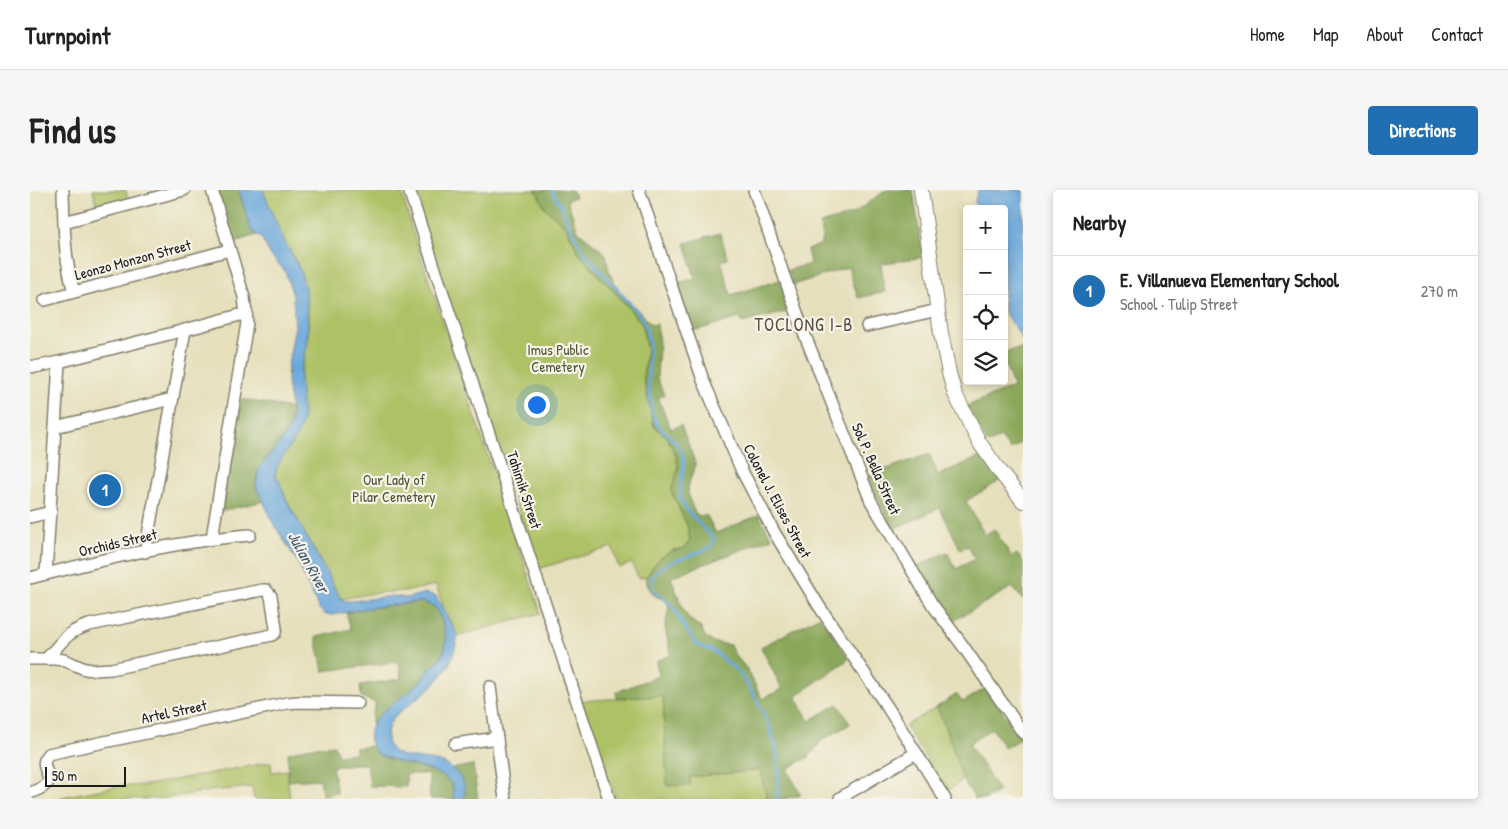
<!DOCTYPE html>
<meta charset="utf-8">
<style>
:root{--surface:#fff;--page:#f6f6f6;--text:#222;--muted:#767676;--line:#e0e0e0;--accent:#1f6fb2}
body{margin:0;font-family:"Patrick Hand",sans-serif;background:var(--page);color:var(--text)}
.controls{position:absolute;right:15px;top:15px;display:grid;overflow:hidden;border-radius:5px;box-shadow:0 2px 8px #0003}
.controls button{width:45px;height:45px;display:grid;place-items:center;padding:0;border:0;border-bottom:1px solid var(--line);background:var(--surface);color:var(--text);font:25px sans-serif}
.scale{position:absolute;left:15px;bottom:12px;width:81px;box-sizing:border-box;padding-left:5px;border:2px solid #1c1c1c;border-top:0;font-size:14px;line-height:18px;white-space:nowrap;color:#1c1c1c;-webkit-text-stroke:4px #f7f3e8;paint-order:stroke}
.you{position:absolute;left:506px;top:214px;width:18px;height:18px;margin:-12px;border:4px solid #fff;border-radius:50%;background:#1a73e8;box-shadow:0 0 0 8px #1a73e833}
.badge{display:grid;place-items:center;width:32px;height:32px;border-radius:50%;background:var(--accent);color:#fff;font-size:16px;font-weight:700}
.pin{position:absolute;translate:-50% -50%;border:2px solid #fff;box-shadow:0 1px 5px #0006}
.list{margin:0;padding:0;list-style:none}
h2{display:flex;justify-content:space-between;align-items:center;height:65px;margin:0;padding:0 20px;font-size:21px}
h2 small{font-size:16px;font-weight:400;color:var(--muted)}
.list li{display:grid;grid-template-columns:32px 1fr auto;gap:15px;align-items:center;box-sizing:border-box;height:70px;padding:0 20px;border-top:1px solid var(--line)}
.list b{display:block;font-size:19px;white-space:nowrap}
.list p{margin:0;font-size:16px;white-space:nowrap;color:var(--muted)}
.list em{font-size:16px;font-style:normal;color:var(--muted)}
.icon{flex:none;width:28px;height:28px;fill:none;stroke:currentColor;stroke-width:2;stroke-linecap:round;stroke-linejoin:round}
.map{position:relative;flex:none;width:993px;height:609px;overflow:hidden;border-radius:5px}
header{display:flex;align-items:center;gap:30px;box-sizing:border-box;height:70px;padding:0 25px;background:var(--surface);border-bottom:1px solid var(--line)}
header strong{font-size:24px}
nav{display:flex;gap:28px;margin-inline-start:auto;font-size:18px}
.intro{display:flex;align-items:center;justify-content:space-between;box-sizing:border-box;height:120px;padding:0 30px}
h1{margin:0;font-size:35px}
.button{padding:12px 22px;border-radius:5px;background:var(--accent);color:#fff;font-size:18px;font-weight:700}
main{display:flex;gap:30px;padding:0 30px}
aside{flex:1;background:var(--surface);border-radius:5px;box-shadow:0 2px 8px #0003}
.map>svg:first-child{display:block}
</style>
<header>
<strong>Turnpoint</strong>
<nav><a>Home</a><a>Map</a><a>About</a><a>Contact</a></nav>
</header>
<div class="intro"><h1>Find us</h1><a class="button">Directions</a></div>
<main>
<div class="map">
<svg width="993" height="609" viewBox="0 0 993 609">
<rect width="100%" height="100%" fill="#f7f3e8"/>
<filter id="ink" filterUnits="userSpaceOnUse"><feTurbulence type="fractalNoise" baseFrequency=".02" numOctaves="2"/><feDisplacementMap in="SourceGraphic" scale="10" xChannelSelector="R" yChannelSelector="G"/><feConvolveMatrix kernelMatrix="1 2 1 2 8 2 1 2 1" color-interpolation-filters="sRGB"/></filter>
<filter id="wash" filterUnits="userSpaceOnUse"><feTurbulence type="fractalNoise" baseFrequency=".0096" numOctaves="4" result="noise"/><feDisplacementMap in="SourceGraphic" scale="20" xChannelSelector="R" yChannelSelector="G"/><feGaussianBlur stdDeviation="1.12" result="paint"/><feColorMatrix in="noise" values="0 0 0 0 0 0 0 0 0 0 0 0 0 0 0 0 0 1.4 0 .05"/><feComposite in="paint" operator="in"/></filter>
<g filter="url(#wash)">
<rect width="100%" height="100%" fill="#e6dfbb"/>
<g fill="#adc165" stroke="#646e40">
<polygon points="63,0 96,0 98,10 67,19"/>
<path d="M233,0H371L383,43L511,423L428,446L415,422L406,395L380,401L344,403L311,409L256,309L248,289L245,286C248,266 267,252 271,235C275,220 269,205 270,189C271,178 275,167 277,156C280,133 278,106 271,84C267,69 256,56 250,43C243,29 238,15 233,0Z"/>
<polygon points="382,0 506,0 515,18 536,37 550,65 593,111 612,134 617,160 613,187 624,236 637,247 647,268 648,280 641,301 657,335 660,349 655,358 643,360 624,375 616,387 608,388 602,373 589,378 582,357 508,379"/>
<polygon points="633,505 637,595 660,595 660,587 730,580 737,609 586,609 551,511"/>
<polygon points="907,517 921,553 933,590 917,601 875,536"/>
<polygon points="241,572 242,582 257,580 260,609 224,609 222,597 180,601 129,609 32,609 31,607 89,596 116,595"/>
</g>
<g fill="#8aa75a" stroke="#53623b">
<polygon points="186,0 209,0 221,40 227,45 201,53"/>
<path d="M506,0H542L545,7L537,10L548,41L576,64C577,69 577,75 579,80C585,102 607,117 621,135L627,134L629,154L627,188L634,205L628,208L641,239L651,235L666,275C656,299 655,301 666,325L677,326L686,343L729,325L742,348L641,387L653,419L659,429L670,437L675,446L682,452L700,455L705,465L717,479L732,509L752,499L731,457L790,426L819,469L766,506L779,531L808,514L820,534L791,551L779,567L757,579L771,605L754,609H737L730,580L660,587V595L637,596L633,506L587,508L586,502L628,486L626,471L641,465L635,438L639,416L635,410C621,405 618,402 616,387C629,368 631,363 655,358L660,349L657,335L641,301L648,280L647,268L637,247L624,236L613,187L617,160L612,134L593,111L550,65L536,37L515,18Z"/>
<polygon points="856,0 883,0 893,67 851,74 855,102 828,108 818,77 763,95 758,80 780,74 777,60 791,54 792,49 790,34 823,24"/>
<polygon points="690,43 698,69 691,71 701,105 750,90 760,121 712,133 710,128 659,142 644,94 665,88 655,53"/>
<polygon points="993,158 993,251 980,260 971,247 958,254 937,216 983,197 974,170 974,162"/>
<path d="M211,209L261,218C267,255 215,272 228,301C229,305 232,308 234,311L191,321Z"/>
<polygon points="899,264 908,285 952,266 971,290 936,311 955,345 964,339 982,367 987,364 993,372 993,410 982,397 920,433 884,378 917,362 926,379 945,369 938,356 930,359 910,318 863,339 837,286"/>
<path d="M391,412L404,416C414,431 422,453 409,469C407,472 404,475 401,478C394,486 389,494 381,501C366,513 352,521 342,537V525L346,513L331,507L330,495L371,489L369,472L293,481L286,447L321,439L316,423L331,419Z"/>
<polygon points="956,498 991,548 975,558 962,538 939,554 969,601 956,609 945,609 933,590 921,553 907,517 927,504 933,512"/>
<path d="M304,555L308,565L325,563V558L342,556C344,560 346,563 349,565C372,578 426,573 424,609H400L399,584H376V597L340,596L337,574H323L302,577L307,603L292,605L290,589L258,591V563L276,558Z"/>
<polygon points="443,575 448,609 434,609 436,601 425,581 422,579"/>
</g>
<g fill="#68a6da" stroke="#42617b">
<path d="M209,0H233L250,42L271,82L276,104L278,135L277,157L271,179L270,191L273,226L271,237L266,248L251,270L246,279L245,286L248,288L256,309L311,409L316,411H321L362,406L376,408L395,403L406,406L428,446C426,456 423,467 418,477C406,497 383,511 366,525C360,532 357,538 357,547C357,574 397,565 415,574C421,577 426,582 430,587C435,594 436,600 434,609H424L423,596L418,589L409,584L397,579L369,572L347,564C345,560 341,556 340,551C335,528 367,512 381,500C390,493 395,485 402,477C404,475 408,472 410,469C422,452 414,431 404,416L391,412L378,413L331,419L303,425L294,424L289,419L267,371L242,331L232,308L227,300L226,295L229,278L251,252L260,236L262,225L257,191L258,174L265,136L264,124L263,106L255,81L241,66L232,49L221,40Z"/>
<polygon points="948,0 993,0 993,150 974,122 974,19 946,19 945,11"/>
</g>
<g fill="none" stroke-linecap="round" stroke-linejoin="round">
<path stroke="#68a6da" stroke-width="3" d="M521,0L532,17L539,35L554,62L608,123C628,152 614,177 620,208C621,216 623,227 627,234C635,244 647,250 652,263C658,278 647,293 651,308C655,324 674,336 684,349L681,357C662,368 633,368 621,389L624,402C644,411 647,427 660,445C662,447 664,452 667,454C670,457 676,458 681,460C688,463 695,471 702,476C712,485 718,495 725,507C744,540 753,571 747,609"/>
</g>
</g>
<g filter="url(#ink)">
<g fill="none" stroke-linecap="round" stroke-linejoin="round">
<defs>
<g id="minor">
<path d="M33,0C34,35 34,68 44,102"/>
<polyline points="182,0 214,107 217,133 182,348"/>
<polyline points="379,0 579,609"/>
<polyline points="609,0 673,190 712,281 744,342 789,416 858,518 915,609"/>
<polyline points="724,0 774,143 841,311 902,414 933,456 993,543"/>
<polyline points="34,32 154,0"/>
<polyline points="15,110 199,60"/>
<polyline points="837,136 908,120"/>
<polyline points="0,176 5,177 29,172"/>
<polyline points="25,237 142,209"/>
<polyline points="0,327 21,322"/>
<polyline points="115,362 155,140"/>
<polyline points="16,384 29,172 155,140 217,123"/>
<path d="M0,388C72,370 146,351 220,345"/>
<path d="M0,469H25L34,470L55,479L64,480L81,479L242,445L245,443L246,438L241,406L236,400H232L59,435C34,443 33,452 16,469"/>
<polyline points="460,497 475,609"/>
<polyline points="425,554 467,548"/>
<path d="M0,603C38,589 4,582 18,564L257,513L268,512L328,513"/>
<polyline points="810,608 886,563"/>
</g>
<polyline id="tertiary" points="891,0 911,143 919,183 925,204 949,252 970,282 993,311"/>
</defs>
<use href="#minor" stroke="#817e6c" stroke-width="14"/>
<use href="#tertiary" stroke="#817e6c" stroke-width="16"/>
<use href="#minor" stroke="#fff" stroke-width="11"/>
<use href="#tertiary" stroke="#fff" stroke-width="14"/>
</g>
</g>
<g text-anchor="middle" stroke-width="4.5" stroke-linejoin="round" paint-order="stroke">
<g font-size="15" fill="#1c1c1c" stroke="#f7f3e8">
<text transform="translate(103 70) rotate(-15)" y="5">Leonzo Monzon Street</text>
<text transform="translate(846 279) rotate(66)" y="5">Sol P. Bella Street</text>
<text transform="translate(494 300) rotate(72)" y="5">Tahimik Street</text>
<text transform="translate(747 311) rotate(62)" y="5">Colonel J. Elises Street</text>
<text transform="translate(88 353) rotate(-13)" y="5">Orchids Street</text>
<text transform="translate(144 522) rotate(-12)" y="5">Artel Street</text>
</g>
<g font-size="15" fill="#4f5636" stroke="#f7f3e8">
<text x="528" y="165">Imus Public<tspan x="528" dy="17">Cemetery</tspan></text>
<text x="364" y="295">Our Lady of<tspan x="364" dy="17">Pilar Cemetery</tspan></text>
</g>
<g font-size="16" font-style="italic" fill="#3e5a71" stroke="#f7f3e8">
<text transform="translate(279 372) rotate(61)" y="6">Julian River</text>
</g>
<g font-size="18" letter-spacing="1" fill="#5c4d44" stroke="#f7f3e8">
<text x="774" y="141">TOCLONG I-B</text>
</g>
</g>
</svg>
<div class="controls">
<button>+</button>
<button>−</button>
<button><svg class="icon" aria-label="locate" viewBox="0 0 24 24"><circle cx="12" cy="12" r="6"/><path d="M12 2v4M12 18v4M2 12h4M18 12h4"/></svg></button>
<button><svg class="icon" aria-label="layers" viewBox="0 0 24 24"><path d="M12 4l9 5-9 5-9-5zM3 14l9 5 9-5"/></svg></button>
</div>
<div class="scale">50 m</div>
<div class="you"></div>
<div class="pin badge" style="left:75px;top:300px">1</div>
</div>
<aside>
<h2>Nearby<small></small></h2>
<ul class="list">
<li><span class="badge">1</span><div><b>E. Villanueva Elementary School</b><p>School · Tulip Street</p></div><em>270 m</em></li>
</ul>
</aside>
</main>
